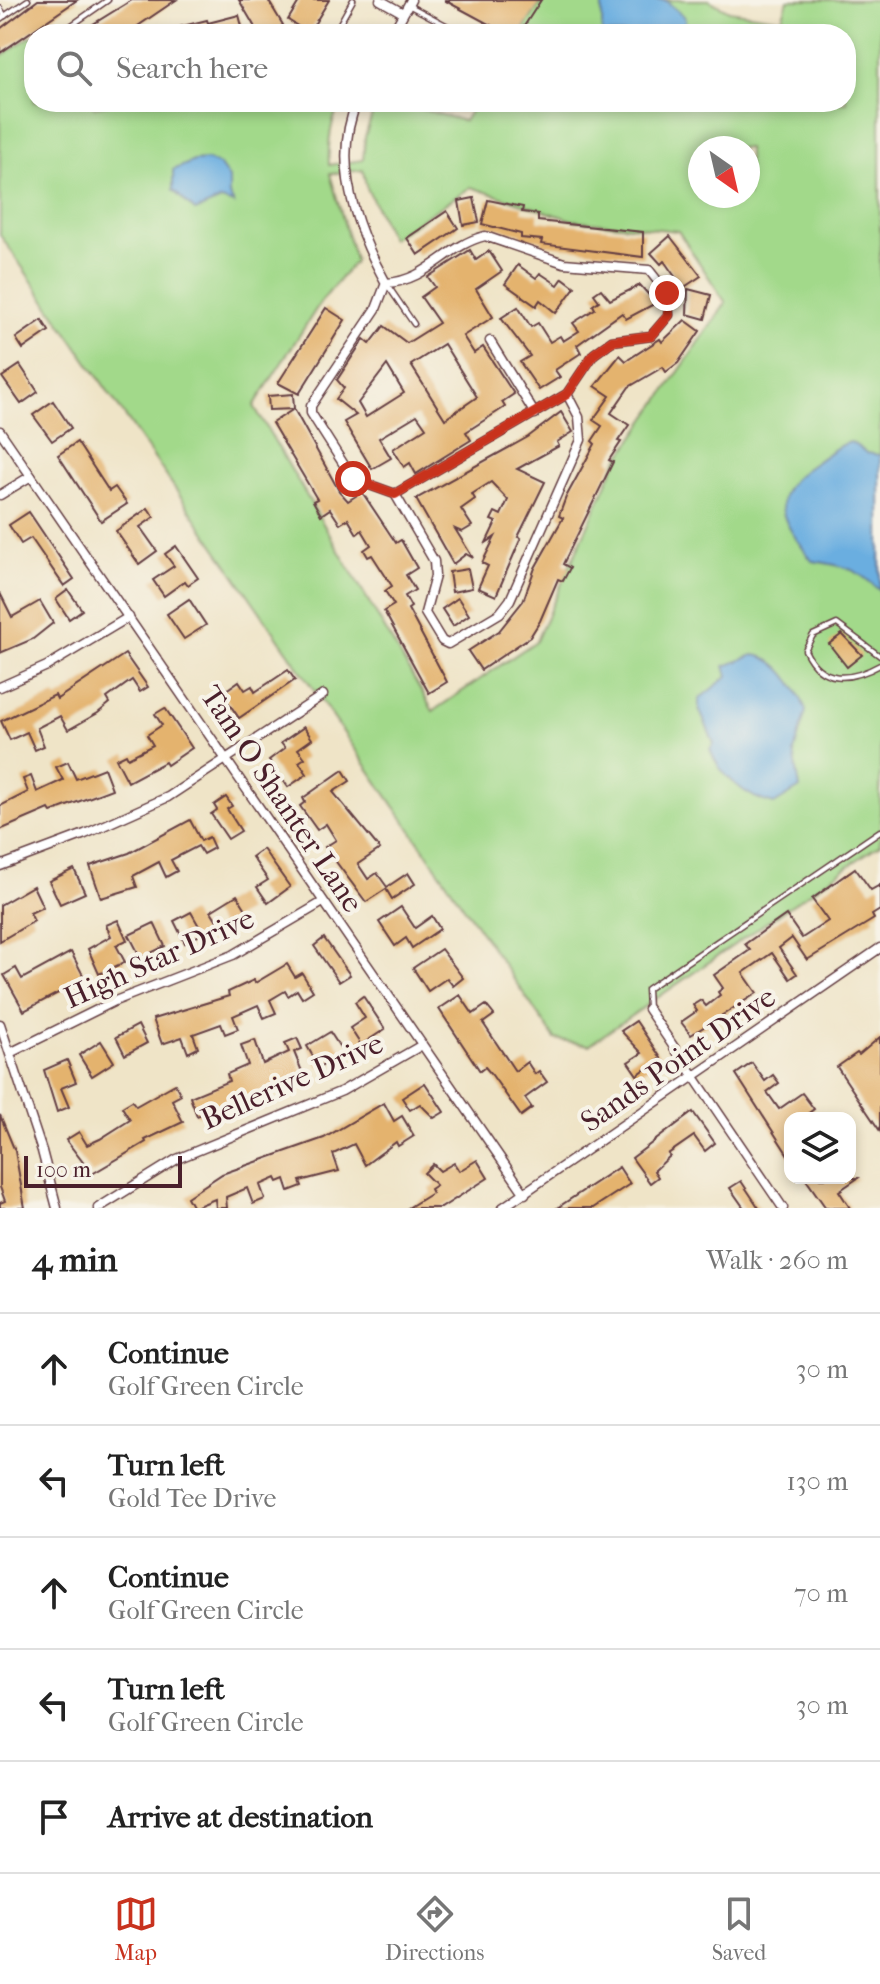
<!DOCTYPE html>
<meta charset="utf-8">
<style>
:root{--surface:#fff;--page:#f2f2f2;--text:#222;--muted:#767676;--line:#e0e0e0;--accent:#c8321e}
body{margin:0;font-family:"IM FELL French Canon",serif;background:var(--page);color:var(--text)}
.controls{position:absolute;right:24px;bottom:24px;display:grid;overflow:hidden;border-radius:16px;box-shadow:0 4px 12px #0003}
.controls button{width:72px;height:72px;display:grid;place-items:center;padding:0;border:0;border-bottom:2px solid var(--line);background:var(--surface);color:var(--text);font:40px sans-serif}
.compass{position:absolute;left:688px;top:136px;width:72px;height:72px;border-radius:50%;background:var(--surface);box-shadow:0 4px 12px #0003;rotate:146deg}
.scale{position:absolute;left:24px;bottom:20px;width:158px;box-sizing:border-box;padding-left:8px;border:4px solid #4a1f2b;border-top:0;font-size:22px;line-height:28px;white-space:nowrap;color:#4a1f2b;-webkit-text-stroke:6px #f7f3e8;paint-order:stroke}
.stop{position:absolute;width:24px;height:24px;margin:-18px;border:6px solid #c8321e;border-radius:50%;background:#fff}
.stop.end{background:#c8321e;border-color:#fff;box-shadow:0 2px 8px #0008}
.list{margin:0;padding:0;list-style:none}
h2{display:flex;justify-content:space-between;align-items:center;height:104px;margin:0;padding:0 32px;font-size:34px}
h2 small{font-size:26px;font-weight:400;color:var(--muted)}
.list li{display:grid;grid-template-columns:52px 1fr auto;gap:24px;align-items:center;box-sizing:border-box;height:112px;padding:0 32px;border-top:2px solid var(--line)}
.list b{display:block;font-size:30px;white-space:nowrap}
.list p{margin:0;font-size:26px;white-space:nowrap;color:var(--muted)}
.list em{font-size:26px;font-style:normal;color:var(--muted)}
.icon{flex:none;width:44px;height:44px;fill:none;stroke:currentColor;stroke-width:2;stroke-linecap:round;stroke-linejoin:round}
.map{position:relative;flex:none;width:880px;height:1208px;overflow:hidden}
.search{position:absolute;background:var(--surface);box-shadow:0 4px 12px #0003;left:24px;right:24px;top:24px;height:88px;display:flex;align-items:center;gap:20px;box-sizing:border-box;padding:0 28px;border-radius:32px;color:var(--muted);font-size:30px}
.sheet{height:664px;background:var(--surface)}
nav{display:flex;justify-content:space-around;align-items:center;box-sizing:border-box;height:112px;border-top:2px solid var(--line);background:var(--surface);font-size:22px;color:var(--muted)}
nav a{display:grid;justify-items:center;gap:4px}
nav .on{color:var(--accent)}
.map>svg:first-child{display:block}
</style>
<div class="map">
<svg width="880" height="1208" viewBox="0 0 880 1208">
<rect width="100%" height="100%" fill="#f7f3e8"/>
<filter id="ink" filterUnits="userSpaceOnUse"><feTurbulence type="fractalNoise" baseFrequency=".0125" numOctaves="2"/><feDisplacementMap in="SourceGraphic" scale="16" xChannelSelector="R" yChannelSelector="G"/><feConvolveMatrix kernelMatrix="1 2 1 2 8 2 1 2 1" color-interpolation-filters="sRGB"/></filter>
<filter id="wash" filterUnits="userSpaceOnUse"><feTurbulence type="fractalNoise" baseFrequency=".006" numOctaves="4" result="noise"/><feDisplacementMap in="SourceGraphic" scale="32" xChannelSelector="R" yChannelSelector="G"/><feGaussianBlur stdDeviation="1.8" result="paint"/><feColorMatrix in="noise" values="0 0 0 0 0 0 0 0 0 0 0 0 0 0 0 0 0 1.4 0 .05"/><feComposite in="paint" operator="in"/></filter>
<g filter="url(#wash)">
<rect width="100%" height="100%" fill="#efe4c7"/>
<path fill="#a2d98a" stroke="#767c5a" stroke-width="2" fill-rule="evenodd" d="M543,0H709L729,11L782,19L788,0H880V844L589,1045L555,1039L0,235V57L31,36L34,39V102H90L94,107L120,102H342C330,120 328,144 329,165L363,160L365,137L376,102H395L464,121L476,102H846V34H520ZM700,148H748V196H700ZM363,170L366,186L391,239L471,187L572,220L678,231L726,303L616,463L536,641L433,711L254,406L320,303L355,261L330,174Z"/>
<g fill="#6baee0" stroke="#5a6686" stroke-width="2">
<polygon points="607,0 665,0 684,16 688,34 602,34 602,7"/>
<polygon points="207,160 219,165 229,178 229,195 234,204 221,200 195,211 173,190 173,170 194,161"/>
<path d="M851,442L867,453L880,455V591C855,567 845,566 812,561C783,521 762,497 813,464C825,456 837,445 851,442Z"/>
<path d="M753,655C779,657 798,688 806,711L794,752L800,788L774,804C747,798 719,775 710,749L714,743L699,709V699L728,676L725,666Z"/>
</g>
<g id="blocks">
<g fill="#e4b36e" fill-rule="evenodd">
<polygon points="38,0 77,0 0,53 0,29"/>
<polygon points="132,0 176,0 126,34 77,34"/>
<polygon points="239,0 268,0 283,25 268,34 259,34"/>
<polygon points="300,0 329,0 309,33 288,20"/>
<polygon points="444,0 541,0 519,34 507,34"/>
<polygon points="239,15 244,34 163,34 163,31 207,20 208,23"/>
<polygon points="474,198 479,222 463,225 459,201"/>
<polygon points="488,200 523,207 522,212 538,214 538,221 643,232 643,257 541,244 542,240 521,238 521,234 482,224"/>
<polygon points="447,211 458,228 418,255 407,238"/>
<polygon points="670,236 701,276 683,288 664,261 661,264 651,253"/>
<path d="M470,250L476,260L489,251L502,271L476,289L493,317L463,336L474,353L483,347L514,394L502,402L505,407L466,432L471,440L416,474L410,463L404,467L393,449L426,428L417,415L379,438L391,458L372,469L344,422L356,415L336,399L344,388L337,380L364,339L370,344L384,326L407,343L439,323L421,297L435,287L428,277ZM444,344L477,397L445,419L411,365ZM387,365L404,393L366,417L358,403Z"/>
<polygon points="518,265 536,278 540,273 558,285 563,278 575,287 556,313 540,300 536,306 505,284"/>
<polygon points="640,285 656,303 626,319 622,313 577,345 581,353 555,370 560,377 539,390 520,362 530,356 501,318 518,307 531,327 538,323 550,342 560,336 563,341 579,331 573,323 595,309 593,305 599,301 594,294 601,289 610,300"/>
<polygon points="688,289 711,295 705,319 687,314"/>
<polygon points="326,308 345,320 299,394 278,383"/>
<polygon points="42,320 49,331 23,349 16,338"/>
<polygon points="685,320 700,331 678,363 666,372 663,367 629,387 611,413 629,425 618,441 621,442 609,460 613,462 563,564 570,568 563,581 558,579 540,621 530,637 481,670 468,651 499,631 523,601 535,568 563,518 559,516 566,497 595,444 592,441 602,426 593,420 610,396 595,386 620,355 626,361 660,339 662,342"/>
<polygon points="20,365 38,392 21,404 2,377"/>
<polygon points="293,394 294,409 269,410 268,396"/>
<polygon points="53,401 71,428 52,441 33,415"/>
<polygon points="294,409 339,491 348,501 362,492 396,543 401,540 417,568 406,575 415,590 405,596 411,607 408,609 447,682 429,693 384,611 394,605 385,591 392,586 372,555 368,557 364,550 371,545 362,530 357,534 348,519 340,524 330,509 321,515 313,501 317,499 272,423"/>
<polygon points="561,412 573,432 557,442 559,446 517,469 545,482 518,537 521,538 496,596 478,588 488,566 482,563 495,537 486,543 496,522 491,520 495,512 501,515 508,500 491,482 472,494 475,499 461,509 472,526 462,532 455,529 473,558 466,554 453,564 416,499 528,437"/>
<polygon points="77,442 109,491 115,487 127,504 101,521 58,455"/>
<polygon points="148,508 154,517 140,527 157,551 139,564 116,531"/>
<polygon points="29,512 74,579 64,586 31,538 21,544 9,525"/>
<polygon points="176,546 198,578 188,585 185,581 164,596 153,580 174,566 165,554"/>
<polygon points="468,569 472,588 452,592 449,572"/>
<polygon points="68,590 82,610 69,619 56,599"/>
<polygon points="0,593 12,617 40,601 53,623 33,639 0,653"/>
<polygon points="458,598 469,615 453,626 442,609"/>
<polygon points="189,599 206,625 184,639 167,614"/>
<polygon points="842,634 862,655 847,667 829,644"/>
<polygon points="125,654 148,687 140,692 132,680 107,698 110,703 98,713 68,730 60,716 37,728 44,746 35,750 27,732 10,740 1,721 55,695 57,699"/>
<polygon points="288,670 295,680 239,718 222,693 239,681 245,690 252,686 255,692"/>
<polygon points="165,708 192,748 167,765 165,762 128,782 116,759 126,754 128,758 153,745 147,735 162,725 155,714"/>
<polygon points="304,727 312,739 298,749 305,758 299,762 307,774 288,787 269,760 285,748 281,743"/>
<polygon points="68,762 76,779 104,768 112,789 51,812 49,809 0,830 0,806 28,792 23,779 31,776 37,792 63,780 56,767"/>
<polygon points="343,770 350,781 333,792 380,849 358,864 368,879 377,873 387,887 408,873 415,884 392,899 386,889 366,902 325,847 336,840 326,824 317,830 300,806 305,802 303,798"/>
<polygon points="226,797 232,806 227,809 241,831 228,839 211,814 217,810 214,805"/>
<polygon points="190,820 201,841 209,837 214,848 203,854 198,846 171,860 177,871 166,877 159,862 133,876 137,887 101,898 90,866 129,853"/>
<polygon points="263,849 290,887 268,903 257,887 268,880 252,857"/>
<polygon points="855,868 871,890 880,885 880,910 872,915 874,919 807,960 792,938 779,948 797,974 790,979 772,953 743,973 757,993 691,1035 681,1022 697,1011 693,1005 701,1000 706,1006 720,995 718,992 723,988 714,975 750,950 745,944 786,915 802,938 828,921 812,899"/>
<polygon points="74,869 85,893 60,904 49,881"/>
<polygon points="33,886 43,907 30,913 34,921 0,941 0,905"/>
<polygon points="237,895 247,911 221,927 211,911"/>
<polygon points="401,907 415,928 432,916 440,929 412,948 406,938 395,946 379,922"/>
<polygon points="191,912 203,933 185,943 174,921"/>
<polygon points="118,920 127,940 116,945 125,962 99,974 88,949 111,936 106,925"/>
<polygon points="154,923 165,946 141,958 129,935"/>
<polygon points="324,938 350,975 339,982 314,946"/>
<polygon points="441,949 463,978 453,986 447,978 428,991 413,968"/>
<polygon points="71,952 85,979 24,1011 4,975 16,968 22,979"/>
<polygon points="287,964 295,977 302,973 313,991 302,998 297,990 288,996 285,991 270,1000 276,1013 264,1018 258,1005 233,1016 238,1029 225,1034 221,1024 193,1034 198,1048 188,1053 182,1037 162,1044 153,1019 229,996 228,992 254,980 255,983"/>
<polygon points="460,995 473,1014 486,1005 494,1015 483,1023 515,1071 527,1062 535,1074 539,1071 547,1082 525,1098 532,1108 521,1116 492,1075 485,1067 480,1071 439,1009"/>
<polygon points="363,996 385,1029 361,1045 350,1028 365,1018 355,1002"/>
<polygon points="636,1021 661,1058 637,1075 628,1062 642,1053 621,1031"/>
<polygon points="138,1025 147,1043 125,1055 116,1037"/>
<polygon points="330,1032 343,1052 319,1067 307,1046"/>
<polygon points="880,1037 880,1131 837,1067 857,1053 859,1055"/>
<polygon points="297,1038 302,1049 294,1052 303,1074 197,1116 190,1097 229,1081 227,1074 248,1065 241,1045 255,1040 263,1064 289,1052 285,1043"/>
<polygon points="101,1041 114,1062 92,1076 79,1055"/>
<polygon points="67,1060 76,1082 61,1088 69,1107 57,1112 44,1070"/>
<polygon points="752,1063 765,1081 773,1075 779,1083 767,1092 779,1109 802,1093 814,1109 802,1118 790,1118 790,1158 736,1074"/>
<polygon points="425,1083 444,1112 434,1118 420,1104 410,1110 402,1098"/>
<polygon points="175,1084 181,1095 172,1100 183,1122 145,1140 146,1142 92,1174 66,1140 79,1132 87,1145 100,1139 130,1120 122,1107 132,1101 136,1106"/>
<polygon points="384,1103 394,1121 402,1116 414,1136 398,1146 396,1142 365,1165 354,1144 333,1154 339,1171 300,1181 302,1186 289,1191 285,1179 278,1182 276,1178 260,1185 265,1199 253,1204 247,1188 226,1197 227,1208 216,1208 215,1199 193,1208 187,1197 222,1174 324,1138"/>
<polygon points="693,1112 715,1143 705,1151 694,1136 668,1154 670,1156 654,1171 658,1177 650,1183 632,1158"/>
<polygon points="0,1115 15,1151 25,1208 0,1208 0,1203 5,1201 0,1187"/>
<polygon points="477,1160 488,1178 441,1208 408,1208 432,1193 430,1189 436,1185 424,1173 433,1164 440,1171 454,1163 459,1171"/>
<polygon points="619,1167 630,1184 593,1208 557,1208"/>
<polygon points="805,1178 858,1178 839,1191 850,1208 826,1208"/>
<polygon points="741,1181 759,1208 744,1208 730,1188"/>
</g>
</g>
</g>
<g filter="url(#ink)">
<use href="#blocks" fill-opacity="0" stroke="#633d42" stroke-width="2"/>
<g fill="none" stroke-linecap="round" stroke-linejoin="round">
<defs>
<g id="service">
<polyline points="410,6 463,34"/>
<polyline points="0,8 5,16"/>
<polyline points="0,19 28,0"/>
<polyline points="59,34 108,0"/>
<polyline points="334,34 353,0"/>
<polyline points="433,102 441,104"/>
<polyline points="386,283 414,324"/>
<path d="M880,656L837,624L813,635L805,650C821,685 851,681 880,665"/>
<polyline points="648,1009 647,989 880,831"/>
</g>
<g id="minor">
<polyline points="380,0 403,13"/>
<polyline points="392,34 411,0"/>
<path d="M357,102C331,162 356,229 386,283"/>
<polyline points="490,341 535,414"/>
<polyline points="0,431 525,1194"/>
<path d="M395,494L567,394L594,354L612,341L651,336L669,315L667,293L649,270L564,263L485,236C447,245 428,281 386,283L376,309L311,406V413L353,479L395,494L434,561L435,576L425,613L442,641L448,644L500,613L510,600L581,440L579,417L567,394"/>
<polyline points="0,495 31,476"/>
<polyline points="0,687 47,666 129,617"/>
<polyline points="0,866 85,834 168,797 323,695"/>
<polyline points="648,1009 783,1208"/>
<polyline points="0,1024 42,1151 57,1208"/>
<polyline points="12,1052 115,1001 233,955 323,902"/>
<polyline points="98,1208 177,1159 342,1091 422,1045"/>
<polyline points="502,1208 880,948"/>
</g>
</defs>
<use href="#service" stroke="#633d42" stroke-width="7"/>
<use href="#minor" stroke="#633d42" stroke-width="11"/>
<use href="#service" stroke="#fff" stroke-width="4"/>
<use href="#minor" stroke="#fff" stroke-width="8"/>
</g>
</g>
<g fill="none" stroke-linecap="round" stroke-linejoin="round" filter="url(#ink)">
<polyline stroke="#c8321e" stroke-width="10" points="353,479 395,494 567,394 594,354 612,341 651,336 669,315 667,293"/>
</g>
<g text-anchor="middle" stroke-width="8" stroke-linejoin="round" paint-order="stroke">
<g font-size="30" fill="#4a1f2b" stroke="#f7f3e8">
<text transform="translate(282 799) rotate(56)" y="10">Tam O Shanter Lane</text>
<text transform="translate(159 958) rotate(-24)" y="10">High Star Drive</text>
<text transform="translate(678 1059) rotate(-35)" y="10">Sands Point Drive</text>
<text transform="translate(292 1081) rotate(-24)" y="10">Bellerive Drive</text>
</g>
</g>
</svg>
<div class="controls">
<button><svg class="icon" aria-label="layers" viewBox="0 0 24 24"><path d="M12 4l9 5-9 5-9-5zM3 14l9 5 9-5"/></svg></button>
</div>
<svg class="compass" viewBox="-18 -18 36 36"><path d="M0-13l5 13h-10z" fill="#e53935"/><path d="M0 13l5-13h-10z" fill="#767676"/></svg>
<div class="scale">100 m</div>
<div class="stop" style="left:353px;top:479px"></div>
<div class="stop end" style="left:667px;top:293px"></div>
<div class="search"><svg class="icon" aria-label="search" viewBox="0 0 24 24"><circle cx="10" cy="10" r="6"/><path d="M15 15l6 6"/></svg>Search here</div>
</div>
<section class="sheet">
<h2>4 min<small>Walk · 260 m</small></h2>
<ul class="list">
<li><svg class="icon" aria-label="ahead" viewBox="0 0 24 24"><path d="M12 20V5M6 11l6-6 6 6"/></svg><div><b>Continue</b><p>Golf Green Circle</p></div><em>30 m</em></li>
<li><svg class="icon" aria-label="left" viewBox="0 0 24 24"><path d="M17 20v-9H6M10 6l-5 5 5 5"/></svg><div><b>Turn left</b><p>Gold Tee Drive</p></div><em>130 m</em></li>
<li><svg class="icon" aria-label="ahead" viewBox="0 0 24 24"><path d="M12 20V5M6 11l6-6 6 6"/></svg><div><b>Continue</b><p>Golf Green Circle</p></div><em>70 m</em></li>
<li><svg class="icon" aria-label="left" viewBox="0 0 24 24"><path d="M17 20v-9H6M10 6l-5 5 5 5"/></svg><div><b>Turn left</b><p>Golf Green Circle</p></div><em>30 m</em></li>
<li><svg class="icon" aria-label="arrive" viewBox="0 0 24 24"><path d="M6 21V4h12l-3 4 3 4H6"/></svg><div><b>Arrive at destination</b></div></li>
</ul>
</section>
<nav>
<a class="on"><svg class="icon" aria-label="map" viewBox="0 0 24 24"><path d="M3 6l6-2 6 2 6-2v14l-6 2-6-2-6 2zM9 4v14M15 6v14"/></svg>Map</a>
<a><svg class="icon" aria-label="directions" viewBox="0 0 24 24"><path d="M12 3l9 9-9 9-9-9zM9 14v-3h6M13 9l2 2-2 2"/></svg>Directions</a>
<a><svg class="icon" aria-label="saved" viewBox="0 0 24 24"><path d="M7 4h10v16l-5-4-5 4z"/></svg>Saved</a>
</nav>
